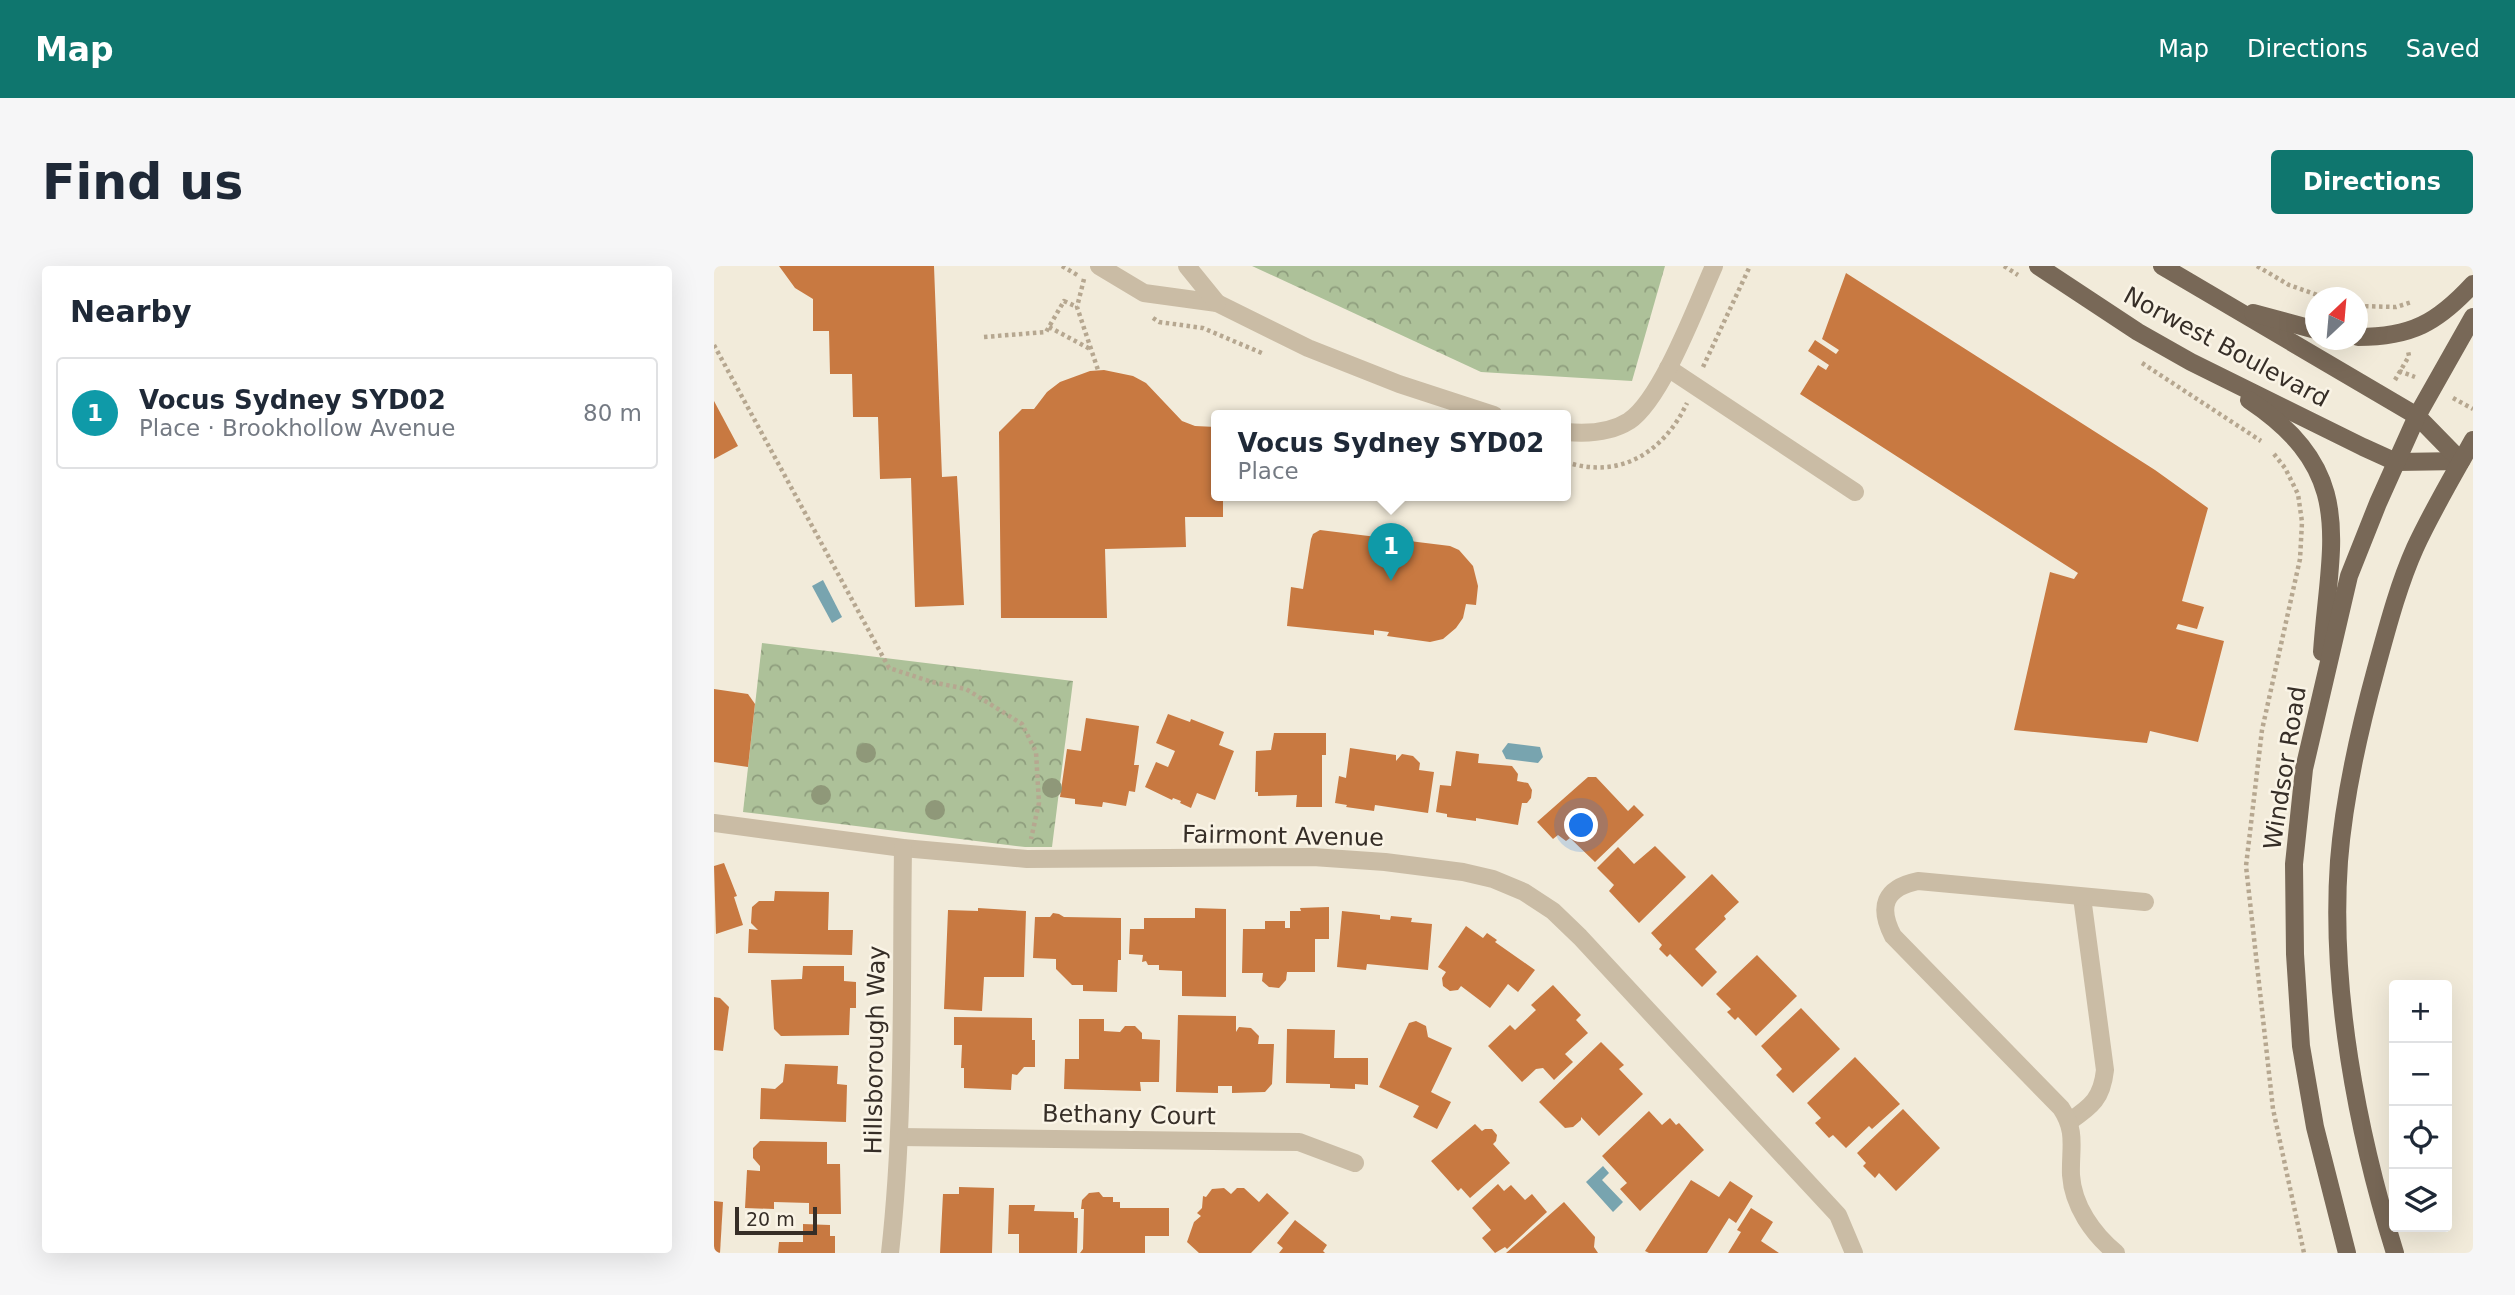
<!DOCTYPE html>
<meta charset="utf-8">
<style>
:root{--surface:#fff;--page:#f6f6f7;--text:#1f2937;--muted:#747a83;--line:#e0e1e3;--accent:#0f766e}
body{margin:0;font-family:"DejaVu Sans",sans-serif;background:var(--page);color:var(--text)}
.controls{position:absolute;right:21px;bottom:21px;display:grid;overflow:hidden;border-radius:7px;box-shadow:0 7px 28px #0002}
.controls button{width:63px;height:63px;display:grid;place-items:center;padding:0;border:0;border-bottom:2px solid var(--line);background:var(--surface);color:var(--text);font:35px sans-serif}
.compass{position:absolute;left:1591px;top:21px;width:63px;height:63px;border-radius:50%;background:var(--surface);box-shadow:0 7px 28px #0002;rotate:26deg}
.scale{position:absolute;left:21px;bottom:18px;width:82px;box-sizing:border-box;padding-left:7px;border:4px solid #362e27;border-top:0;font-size:19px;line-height:24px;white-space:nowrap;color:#362e27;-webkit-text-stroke:5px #faf4e6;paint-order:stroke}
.you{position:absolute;left:868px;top:560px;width:24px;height:24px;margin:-18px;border:5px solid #fff;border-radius:50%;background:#1a73e8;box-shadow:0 0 0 10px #1a73e833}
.badge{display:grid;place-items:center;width:46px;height:46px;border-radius:50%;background:var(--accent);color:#fff;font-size:23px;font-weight:700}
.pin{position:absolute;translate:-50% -58px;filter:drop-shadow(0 2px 4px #0008)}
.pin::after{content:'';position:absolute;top:37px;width:24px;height:21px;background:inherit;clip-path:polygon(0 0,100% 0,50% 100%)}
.popup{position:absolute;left:497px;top:144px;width:360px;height:91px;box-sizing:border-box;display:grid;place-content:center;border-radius:7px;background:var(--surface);filter:drop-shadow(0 2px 5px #0005);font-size:23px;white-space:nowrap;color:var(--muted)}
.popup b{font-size:26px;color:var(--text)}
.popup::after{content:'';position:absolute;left:50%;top:100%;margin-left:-14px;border:14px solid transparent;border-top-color:var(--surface)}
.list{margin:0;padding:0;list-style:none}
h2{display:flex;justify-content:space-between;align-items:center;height:91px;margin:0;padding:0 28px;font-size:30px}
h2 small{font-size:23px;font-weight:400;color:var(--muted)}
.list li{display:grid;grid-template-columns:46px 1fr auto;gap:21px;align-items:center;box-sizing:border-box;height:112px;margin:0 14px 14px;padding:0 14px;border:2px solid var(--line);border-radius:7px}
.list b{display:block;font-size:26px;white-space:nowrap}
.list p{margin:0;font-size:23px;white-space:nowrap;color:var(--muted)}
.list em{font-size:23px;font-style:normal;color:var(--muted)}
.icon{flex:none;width:38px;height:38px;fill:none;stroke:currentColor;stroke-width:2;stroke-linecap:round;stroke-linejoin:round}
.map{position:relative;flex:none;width:1759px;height:987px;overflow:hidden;border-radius:7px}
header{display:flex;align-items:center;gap:42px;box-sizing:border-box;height:98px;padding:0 35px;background:var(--accent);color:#fff}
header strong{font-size:33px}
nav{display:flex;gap:38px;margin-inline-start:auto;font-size:24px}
.intro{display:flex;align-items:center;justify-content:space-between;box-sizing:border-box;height:168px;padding:0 42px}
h1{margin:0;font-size:49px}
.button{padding:18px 32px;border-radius:7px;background:var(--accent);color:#fff;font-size:24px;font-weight:700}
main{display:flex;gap:42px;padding:0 42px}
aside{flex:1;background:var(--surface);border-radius:7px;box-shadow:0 7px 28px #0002}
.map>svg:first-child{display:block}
</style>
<header>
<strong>Map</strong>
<nav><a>Map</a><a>Directions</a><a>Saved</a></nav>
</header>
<div class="intro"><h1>Find us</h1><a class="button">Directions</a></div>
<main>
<aside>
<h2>Nearby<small></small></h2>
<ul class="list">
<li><span class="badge" style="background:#0f9aa8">1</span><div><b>Vocus Sydney SYD02</b><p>Place · Brookhollow Avenue</p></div><em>80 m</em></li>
</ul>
</aside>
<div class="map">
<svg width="1759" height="987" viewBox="0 0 1759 987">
<defs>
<pattern id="forest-crowns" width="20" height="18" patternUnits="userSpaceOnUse" patternTransform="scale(1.75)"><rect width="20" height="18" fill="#adc199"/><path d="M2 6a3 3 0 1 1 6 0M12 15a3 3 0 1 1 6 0" fill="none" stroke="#8e9d7d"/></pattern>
</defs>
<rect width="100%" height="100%" fill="#f2ebda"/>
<g fill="url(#forest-crowns)">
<polygon points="538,0 951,0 918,115 767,106"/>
<polygon points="48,377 359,415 338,581 311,581 29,546"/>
</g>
<g fill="#78a4af">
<polygon points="109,314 128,351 118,357 98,320"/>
<polygon points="794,477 826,481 829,491 824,497 792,493 788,485"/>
<polygon points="889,900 895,907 888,914 909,936 899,946 872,916"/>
</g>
<g fill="#c87941">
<polygon points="65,0 220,0 228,211 243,210 250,339 201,341 197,212 166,213 164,151 139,151 138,108 116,108 115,65 99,65 99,33 81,22"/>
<polygon points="1132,7 1441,204 1494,242 1468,335 1490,341 1483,363 1464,358 1462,363 1510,375 1484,476 1436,465 1433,477 1300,464 1336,306 1360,313 1364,307 1086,128 1104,99 1112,104 1115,99 1094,85 1101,74 1122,88 1125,84 1108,73"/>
<polygon points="390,104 419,110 432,117 468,155 481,160 502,161 502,229 509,229 509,251 471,251 472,281 391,283 393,352 287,352 285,166 308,143 320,143 333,126 346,116 376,105"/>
<polygon points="0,135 24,180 0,193"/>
<polygon points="606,264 736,280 745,284 759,300 764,320 762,339 752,338 749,352 742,362 729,373 716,376 673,370 675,366 660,364 660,369 573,360 577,321 589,323 597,273 599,268"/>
<polygon points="0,423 34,428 41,438 34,501 0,496"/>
<polygon points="454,448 476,456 477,453 510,466 505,479 520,485 501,534 483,527 477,542 466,537 467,535 459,532 458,534 431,521 442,496 454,501 461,485 442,477"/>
<polygon points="372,452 425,460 420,499 425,499 421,526 415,525 412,540 389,536 388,541 361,538 361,533 346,531 353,483 367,485"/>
<polygon points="560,467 612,467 612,489 608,489 608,541 582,541 583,529 544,530 544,526 541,526 542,485 557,484"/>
<polygon points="636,482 682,489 682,495 688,488 699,490 706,497 705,504 720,506 714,547 661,539 660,545 632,541 633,539 621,537 625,510 632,512"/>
<polygon points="742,485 765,488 764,497 798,500 804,508 803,515 814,517 818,524 817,532 813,537 808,537 804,559 762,552 762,555 733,551 733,548 722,546 726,519 737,520"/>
<polygon points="874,511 882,511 914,545 920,539 930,549 881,596 856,572 852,575 844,569 839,573 823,556"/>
<polygon points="941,580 972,611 925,657 895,625 900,619 883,602 904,581 920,598"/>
<polygon points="10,597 23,630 20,631 29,659 2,668 0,600"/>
<polygon points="998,608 1025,636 1010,650 1012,653 981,683 1003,706 988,721 956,688 953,691 945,683 948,679 937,667"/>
<polygon points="61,625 115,626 114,664 139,664 138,689 34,687 35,663 44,664 37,657 38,641 45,635 60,635"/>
<polygon points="615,641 615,673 601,673 601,706 573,706 572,714 565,722 555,721 548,715 549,707 528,707 529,663 551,663 551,655 571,655 571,662 576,662 576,645 587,645 586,642"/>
<polygon points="264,642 312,645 310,711 270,711 268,745 230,743 234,644 264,645"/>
<polygon points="481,642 512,643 512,731 468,730 468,705 445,704 445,699 434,699 432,695 428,696 429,689 415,688 416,663 430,663 430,652 481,652"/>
<polygon points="628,645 666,649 666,653 676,654 677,650 698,652 697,656 718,658 714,704 653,698 652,704 623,701"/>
<polygon points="339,647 345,648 350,651 407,652 407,694 404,694 403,726 369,725 369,719 358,719 342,703 342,693 319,692 321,651 336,651"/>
<polygon points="752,660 769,672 773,667 783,674 781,676 821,704 804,726 794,718 776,742 747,720 744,724 736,725 729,720 728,712 732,706 724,701"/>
<polygon points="1043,689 1083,730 1042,770 1024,751 1021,754 1013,746 1017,743 1002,728"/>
<polygon points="89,700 130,700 130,715 142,716 142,742 136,742 135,769 67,770 60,763 57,714 88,713"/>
<polygon points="839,719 867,749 862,754 874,767 851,788 859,796 840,814 829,802 822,803 808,816 774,780 796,759 801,764 822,744 817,739"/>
<polygon points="0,731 6,732 15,741 9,785 0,784"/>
<polygon points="1087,742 1126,783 1079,827 1062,809 1068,803 1047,780"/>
<polygon points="464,749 522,750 522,766 525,761 537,762 545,770 544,778 560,778 558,818 551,826 518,827 518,820 504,820 504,827 462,826"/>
<polygon points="240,751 318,752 318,774 321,774 321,801 310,801 303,809 298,808 297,824 250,822 250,802 247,802 248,779 240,779"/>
<polygon points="365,753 390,753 390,765 406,766 411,760 421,760 428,767 428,773 446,774 445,816 426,816 427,825 350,823 351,793 365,793"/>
<polygon points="702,755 712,760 714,771 738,782 717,826 737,836 723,863 699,851 705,840 665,821 695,757"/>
<polygon points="573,763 621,764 620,792 654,792 654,819 641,818 641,823 616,822 616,818 572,817"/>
<polygon points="887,776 910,799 905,803 929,828 885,870 867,851 867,854 859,861 851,862 825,836"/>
<polygon points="1141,791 1186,838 1158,863 1155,860 1132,882 1119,869 1115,872 1101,857 1107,852 1093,837"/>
<polygon points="71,798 124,800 123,818 133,819 132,856 46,853 47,822 61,823 69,816"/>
<polygon points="1189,843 1226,882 1182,925 1165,907 1161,912 1149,900 1152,897 1143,887"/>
<polygon points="935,845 948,859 956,852 962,859 965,857 990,884 926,945 906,923 913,917 888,890"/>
<polygon points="761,858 768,865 771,863 778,863 783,869 782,875 779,878 796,897 756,932 747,922 744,925 717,895"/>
<polygon points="46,875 113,876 113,898 126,898 127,948 95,948 95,937 60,936 60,943 31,942 33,904 46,905 46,900 39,892 39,882"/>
<polygon points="977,914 1005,931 1016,915 1039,930 1022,957 1015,952 993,987 935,987 931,985"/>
<polygon points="784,918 790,925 797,919 811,934 818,928 833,946 793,983 791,981 781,987 768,972 777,964 758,942"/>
<polygon points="245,921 280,922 278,987 226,987 229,928 245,928"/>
<polygon points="510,922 517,928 523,922 530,922 545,936 553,927 575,947 537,987 485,987 473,976 480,956 487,950 483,947 488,942 489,930 492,931 498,923"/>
<polygon points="385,926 389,931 399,931 399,936 406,936 406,942 455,942 455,970 431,970 431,987 366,987 369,983 370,943 367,943 368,934 375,927"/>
<polygon points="0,935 9,936 6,987 0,987"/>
<polygon points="850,936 881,971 880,981 884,987 792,987"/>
<polygon points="295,939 321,939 320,945 360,946 360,952 364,952 363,987 305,987 305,968 294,968"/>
<polygon points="1037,942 1059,956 1047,975 1065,987 1014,987 1027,966 1023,964"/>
<polygon points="581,954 613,979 609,985 611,987 565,987 569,982 563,977"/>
<polygon points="89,958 116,959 116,970 121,970 121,987 64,987 65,976 89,976"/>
</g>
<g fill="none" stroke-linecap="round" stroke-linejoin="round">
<g stroke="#b6a790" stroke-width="4.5" stroke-dasharray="3.5 3.5" stroke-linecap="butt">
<polyline points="348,0 365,10"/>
<polyline points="1290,0 1304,9"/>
<polyline points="1543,0 1575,19 1612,32"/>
<polyline points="370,13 363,41 384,104"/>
<polyline points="1644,40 1682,41 1698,36"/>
<polyline points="439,52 445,56 489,62 550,88"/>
<polyline points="335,61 378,84"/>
<polyline points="270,71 332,66 350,35 363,41"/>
<polyline points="0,79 175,402 218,416 252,423 308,458 322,486 325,537 317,573"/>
<polyline points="1428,97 1547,175"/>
<polyline points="989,101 1036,0"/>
<polyline points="1685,105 1701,111"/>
<polyline points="1681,114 1695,90 1694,85"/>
<polyline points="1739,132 1759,143"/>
<polyline points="1560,188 1571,202 1584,228 1588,256 1586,293 1548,464 1532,600 1559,843 1590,987"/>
<path d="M852,196C906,214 950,186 973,137"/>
</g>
<g stroke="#cabca5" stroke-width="18">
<polyline points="385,0 430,27 503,37 594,82 685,118 780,149"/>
<polyline points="473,0 503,37"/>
<polyline points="954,102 1141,226"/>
<path d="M852,166C873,168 896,167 915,155C948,133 983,38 1000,0"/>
<polyline points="0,557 189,582 313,593 599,591 671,596 749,606 779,613 810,626 839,645 866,671 1124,949 1140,987"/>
<path d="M1356,855C1378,840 1388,832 1391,804L1368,631"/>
<polyline points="185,871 585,876 641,897"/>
<path d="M176,987C191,853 187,716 189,582"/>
<path d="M1402,987C1379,968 1359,940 1357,909C1356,882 1363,866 1347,842L1179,670C1164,641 1170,622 1204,615L1431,636"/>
</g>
<g stroke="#786857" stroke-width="18">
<polyline points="1324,0 1424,66 1477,96 1649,181 1682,196 1747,195"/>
<polyline points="1448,0 1703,150 1747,195"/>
<polyline points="1539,47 1602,64"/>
<path d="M1644,71C1697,71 1723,57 1759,18"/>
<path d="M1535,134C1644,207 1616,274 1608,386"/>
<polyline points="1633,987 1601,861 1587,780 1581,688 1580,598 1590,503 1635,310 1664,237 1703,150 1759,51"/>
<path d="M1681,987C1643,865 1616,723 1625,595C1630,531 1645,465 1662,403C1673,363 1684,320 1701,282C1718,245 1739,210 1759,174"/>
</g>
</g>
<g fill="#8f9879">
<circle cx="152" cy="487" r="10"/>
<circle cx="338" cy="522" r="10"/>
<circle cx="107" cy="529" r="10"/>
<circle cx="221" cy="544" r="10"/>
</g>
<g text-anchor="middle" stroke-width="5" stroke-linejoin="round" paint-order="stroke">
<g font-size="24" fill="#362e27" stroke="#faf4e6">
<text transform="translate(1512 81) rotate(28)" y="8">Norwest Boulevard</text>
<text transform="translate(1571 502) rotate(-81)" y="8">Windsor Road</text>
<text transform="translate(569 570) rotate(1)" y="8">Fairmont Avenue</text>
<text transform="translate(161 784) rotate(-89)" y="8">Hillsborough Way</text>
<text transform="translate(415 849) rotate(1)" y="8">Bethany Court</text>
</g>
</g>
</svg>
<div class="controls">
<button>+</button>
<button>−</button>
<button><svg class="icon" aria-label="locate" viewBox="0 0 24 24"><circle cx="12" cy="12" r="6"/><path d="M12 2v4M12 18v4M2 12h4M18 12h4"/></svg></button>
<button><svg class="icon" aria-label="layers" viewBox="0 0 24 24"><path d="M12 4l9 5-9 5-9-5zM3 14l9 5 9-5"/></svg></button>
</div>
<svg class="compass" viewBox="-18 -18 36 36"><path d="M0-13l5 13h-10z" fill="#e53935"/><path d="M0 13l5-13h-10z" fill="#747a83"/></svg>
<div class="scale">20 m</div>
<div class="you"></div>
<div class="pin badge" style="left:677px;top:315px;background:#0f9aa8">1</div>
<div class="popup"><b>Vocus Sydney SYD02</b>Place</div>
</div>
</main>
